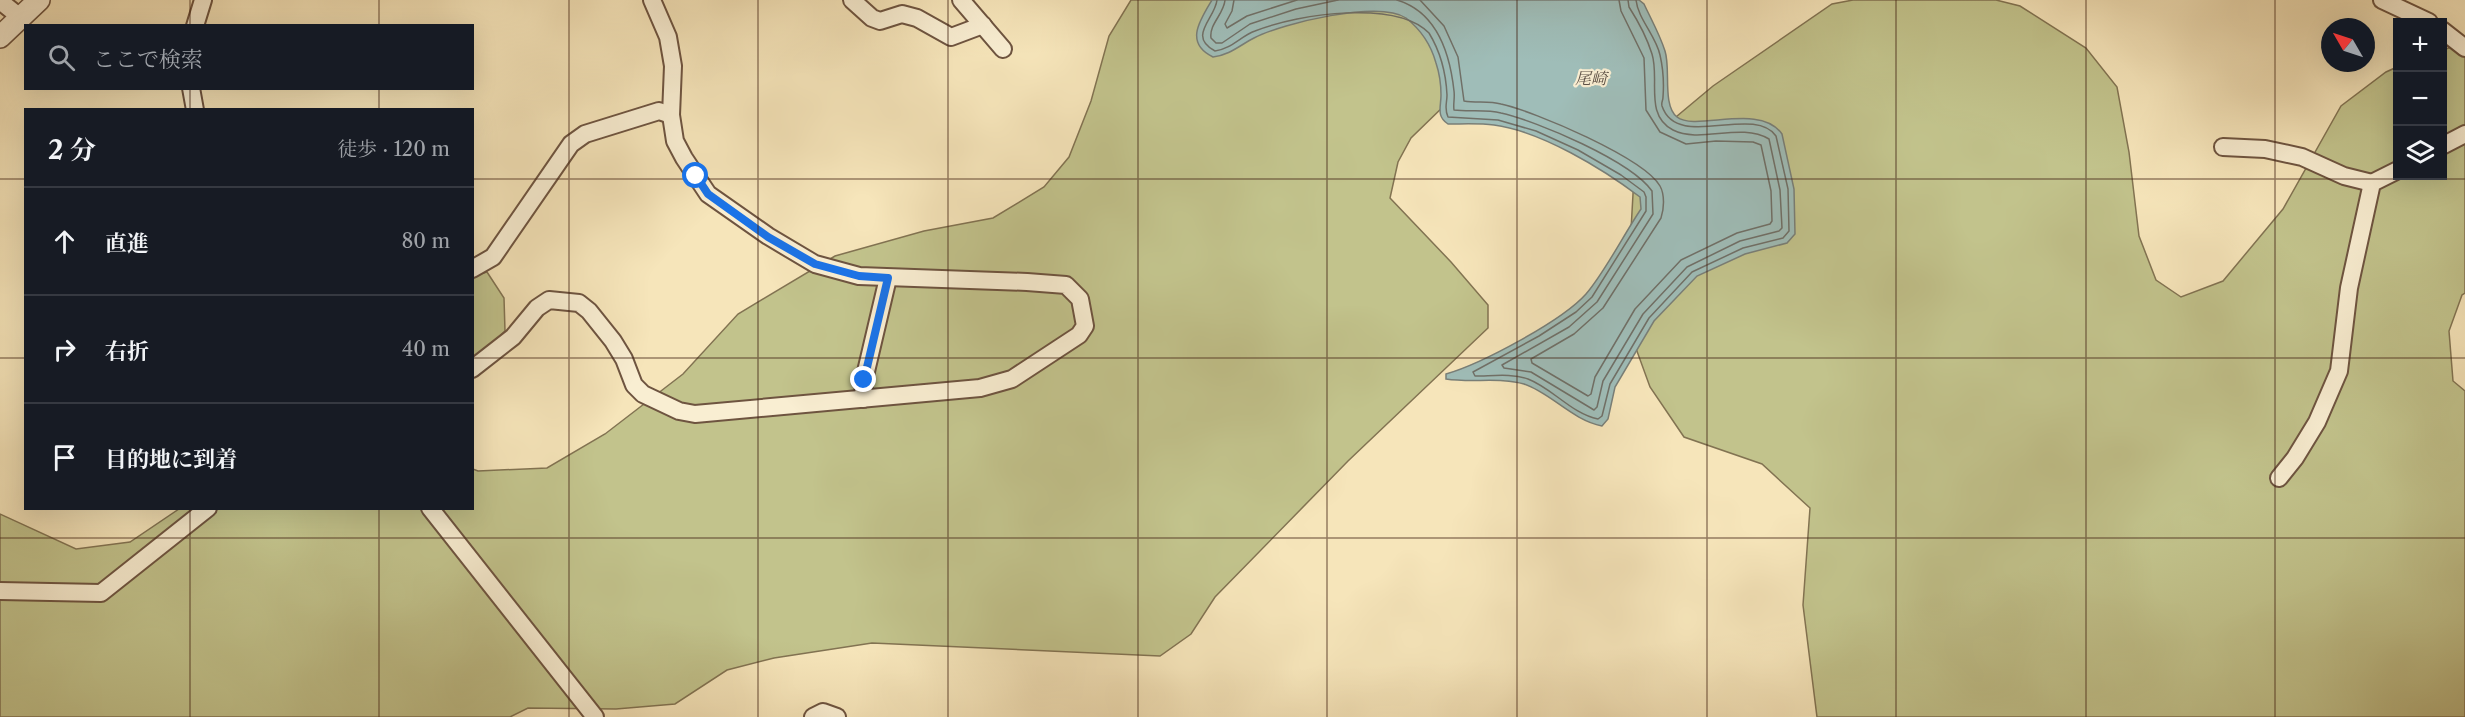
<!DOCTYPE html>
<html lang="ja">
<meta charset="utf-8">
<style>
:root{--surface:#171b24;--page:#242831;--text:#f1f3f6;--muted:#9ea1a6;--line:#363941}
body{margin:0;font-family:"Libre Caslon Text","Noto Serif JP",serif;background:var(--page);color:var(--text)}
.controls{position:absolute;right:18px;top:18px;display:grid;overflow:hidden;border-radius:0px;box-shadow:0 6px 24px #0002}
.controls button{width:54px;height:54px;display:grid;place-items:center;padding:0;border:0;border-bottom:2px solid var(--line);background:var(--surface);color:var(--text);font:30px sans-serif}
.compass{position:absolute;left:2321px;top:18px;width:54px;height:54px;border-radius:50%;background:var(--surface);box-shadow:0 6px 24px #0002;rotate:309deg}
.stop{position:absolute;width:18px;height:18px;margin:-14px;border:4px solid #1a73e8;border-radius:50%;background:#fff}
.stop.end{background:#1a73e8;border-color:#fff;box-shadow:0 2px 6px #0008}
.list{margin:0;padding:0;list-style:none}
h2{display:flex;justify-content:space-between;align-items:center;height:78px;margin:0;padding:0 24px;font-size:26px}
h2 small{font-size:20px;font-weight:400;color:var(--muted)}
.list li{display:grid;grid-template-columns:39px 1fr auto;gap:18px;align-items:center;box-sizing:border-box;height:108px;padding:0 24px;border-top:2px solid var(--line)}
.list b{display:block;font-size:22px;white-space:nowrap}
.list em{font-size:20px;font-style:normal;color:var(--muted)}
.icon{flex:none;width:33px;height:33px;fill:none;stroke:currentColor;stroke-width:2;stroke-linecap:round;stroke-linejoin:round}
.map{position:relative;flex:none;width:2465px;height:717px;overflow:hidden}
.search{position:absolute;background:var(--surface);box-shadow:0 6px 24px #0002;left:24px;top:24px;width:450px;height:66px;display:flex;align-items:center;gap:15px;box-sizing:border-box;padding:0 21px;border-radius:0px;color:var(--muted);font-size:22px}
.panel{position:absolute;background:var(--surface);box-shadow:0 6px 24px #0002;left:24px;top:108px;width:450px;height:402px;border-radius:0px}
.map>svg:first-child{display:block}
</style>
<div class="map">
<svg width="2465" height="717" viewBox="0 0 2465 717">
<rect width="100%" height="100%" fill="#f6e5ba"/>
<filter id="stains"><feTurbulence type="fractalNoise" baseFrequency=".00333" numOctaves="4"/><feColorMatrix values="0 0 0 0 .2 0 0 0 0 .09 0 0 0 0 .02 0 0 0 .5 -.17"/></filter>
<radialGradient id="worn" r=".72"><stop offset=".6" stop-color="#630" stop-opacity="0"/><stop offset="1" stop-color="#630" stop-opacity=".3"/></radialGradient>
<g fill="#c2c38c" stroke="#827352" stroke-width="1.5">
<polygon points="1131,0 1488,0 1480,71 1411,138 1398,162 1390,198 1451,262 1488,305 1488,328 1348,461 1215,597 1191,634 1160,656 872,643 774,658 727,670 675,704 616,709 528,708 510,717 0,717 0,514 76,549 130,542 179,509 472,508 473,469 478,471 547,468 605,434 683,374 738,314 835,256 924,231 993,218 1044,187 1069,157 1091,101 1109,36"/>
<polygon points="1853,0 1996,0 2020,6 2086,48 2117,87 2129,152 2139,236 2156,280 2181,297 2223,281 2283,209 2341,106 2386,72 2397,67 2398,176 2442,176 2443,50 2465,42 2465,293 2462,295 2449,331 2453,381 2465,391 2465,717 1817,717 1803,605 1810,508 1762,464 1684,437 1650,387 1626,321 1634,176 1658,132 1713,86 1832,4"/>
<polygon points="487,272 504,298 505,331 485,351 473,359 473,276"/>
</g>
<path fill="#9fbdb8" stroke="#797f78" stroke-width="1.5" d="M1212,0H1639L1644,4C1651,19 1660,35 1665,51C1671,69 1662,105 1677,117C1696,132 1760,102 1782,134L1794,189L1795,234L1787,243L1745,254L1697,276L1654,321L1615,387L1608,419L1602,426C1572,420 1551,393 1524,384C1501,377 1471,383 1446,379V374C1481,364 1562,321 1586,294C1605,272 1624,234 1641,209L1640,197C1603,169 1541,131 1494,125C1479,123 1463,124 1448,124C1436,116 1441,107 1441,95C1441,85 1439,72 1436,63C1431,45 1420,29 1406,18C1379,0 1283,23 1254,38C1240,45 1230,55 1213,57C1184,43 1200,20 1212,0Z"/>
<g fill="none" stroke-linecap="round" stroke-linejoin="round">
<g stroke="#707068" stroke-width="1.5">
<path d="M1217,0C1215,19 1187,36 1215,51C1231,49 1241,36 1255,31C1301,13 1397,0 1429,33C1440,51 1446,74 1447,95C1447,103 1444,109 1448,117L1498,120L1536,131L1578,150L1621,175L1644,192L1646,197V211L1592,297L1576,312L1539,336L1473,372L1475,376C1492,376 1512,373 1528,379C1552,388 1572,414 1598,419L1602,416L1610,384L1649,318L1692,272L1743,248L1783,238L1789,231L1788,189L1776,136C1753,104 1677,151 1662,106C1661,102 1663,101 1663,97C1664,84 1663,68 1660,55C1656,36 1638,19 1636,0"/>
<path d="M1225,0C1224,14 1209,24 1211,38L1216,43H1222L1250,24L1296,9L1338,0"/>
<polyline points="1234,0 1232,11 1225,24 1227,28 1247,16 1297,0"/>
<path d="M1397,0C1437,12 1450,54 1454,91C1455,98 1453,104 1454,110C1469,112 1486,109 1501,113C1537,121 1631,161 1652,191L1653,214L1597,302L1569,327L1502,365L1504,368L1531,372L1594,410L1597,407L1603,381L1643,314L1687,267L1740,241L1779,231L1782,228L1780,190L1769,139C1740,122 1701,144 1673,130C1644,115 1660,79 1652,54C1647,38 1638,21 1629,7L1628,0"/>
<path d="M1420,0L1444,26L1458,57L1464,101C1476,103 1489,101 1501,104C1534,111 1644,158 1660,186C1665,195 1664,209 1661,218L1603,308L1574,334L1531,359L1532,363L1588,396L1591,394L1595,377L1635,309L1681,260L1737,233L1770,224L1772,221L1771,191L1761,145L1753,142L1716,141L1686,144L1660,132L1646,110L1644,58L1621,11L1619,0"/>
</g>
<defs>
<g id="minor">
<polyline points="852,0 872,18 880,21 902,14 917,18 951,37 983,25"/>
<polyline points="961,0 1003,49"/>
<polyline points="2382,0 2429,22"/>
<polyline points="0,1 20,17"/>
<polyline points="195,26 203,0"/>
<polyline points="2442,30 2465,48"/>
<polyline points="191,88 195,110"/>
<polyline points="2442,146 2465,134"/>
<polyline points="2223,147 2265,149 2302,157 2344,176 2372,183"/>
<polyline points="472,269 493,257 571,144 585,134 659,111 671,115"/>
<polyline points="472,369 513,337 537,308 549,300 579,303 589,311 613,341 624,359 634,385 643,394 679,411 695,414 980,388 1012,379 1079,335 1085,326 1080,299 1066,285 1027,282 859,276 815,264 768,236 708,194 684,158 675,141 671,115 673,66 668,37 652,0"/>
<polyline points="863,399 864,380 888,278"/>
<polyline points="2279,478 2295,458 2317,422 2339,371 2349,288 2372,183 2398,170"/>
<polyline points="430,508 595,717"/>
<polyline points="0,591 101,593 208,508"/>
<polyline points="813,717 823,712 837,717"/>
</g>
<polyline id="tertiary" points="0,37 39,0"/>
</defs>
<use href="#minor" stroke="#6e5440" stroke-width="20"/>
<use href="#tertiary" stroke="#6e5440" stroke-width="24"/>
<use href="#minor" stroke="#f9eed2" stroke-width="16"/>
<use href="#tertiary" stroke="#f9eed2" stroke-width="21"/>
</g>
<g fill="none" stroke-linecap="round" stroke-linejoin="round">
<polyline stroke="#1a73e8" stroke-width="8" points="696,176 708,194 768,237 815,264 859,276 888,278 864,380"/>
</g>
<path fill="none" stroke="#412317" stroke-width="1.5" stroke-opacity="0.55" d="M190,0V26M379,0V26M569,0V717M758,0V717M948,0V717M1138,0V717M1327,0V717M1517,0V717M1707,0V717M1896,0V717M2086,0V717M2275,0V717M190,88V110M379,88V110M0,179H26M472,179H2465M0,358H26M472,358H2465M190,508V717M379,508V717M0,538H2465"/>
<g text-anchor="middle" stroke-width="4.5" stroke-linejoin="round" paint-order="stroke">
<g font-size="16" font-style="italic" fill="#5d5147" stroke="#f9eed2">
<text x="1591" y="84">尾崎</text>
</g>
</g>
<rect width="100%" height="100%" filter="url(#stains)"/>
<rect width="100%" height="100%" fill="url(#worn)"/>
</svg>
<div class="controls">
<button>+</button>
<button>−</button>
<button><svg class="icon" aria-label="layers" viewBox="0 0 24 24"><path d="M12 4l9 5-9 5-9-5zM3 14l9 5 9-5"/></svg></button>
</div>
<svg class="compass" viewBox="-18 -18 36 36"><path d="M0-13l5 13h-10z" fill="#e53935"/><path d="M0 13l5-13h-10z" fill="#9ea1a6"/></svg>
<div class="stop" style="left:696px;top:176px"></div>
<div class="stop end" style="left:864px;top:380px"></div>
<div class="search"><svg class="icon" aria-label="search" viewBox="0 0 24 24"><circle cx="10" cy="10" r="6"/><path d="M15 15l6 6"/></svg>ここで検索</div>
<section class="panel">
<h2>2 分<small>徒歩 · 120 m</small></h2>
<ul class="list">
<li><svg class="icon" aria-label="ahead" viewBox="0 0 24 24"><path d="M12 20V5M6 11l6-6 6 6"/></svg><div><b>直進</b></div><em>80 m</em></li>
<li><svg class="icon" aria-label="right" viewBox="0 0 24 24"><path d="M7 20v-9h11M14 6l5 5-5 5"/></svg><div><b>右折</b></div><em>40 m</em></li>
<li><svg class="icon" aria-label="arrive" viewBox="0 0 24 24"><path d="M6 21V4h12l-3 4 3 4H6"/></svg><div><b>目的地に到着</b></div></li>
</ul>
</section>
</div>
